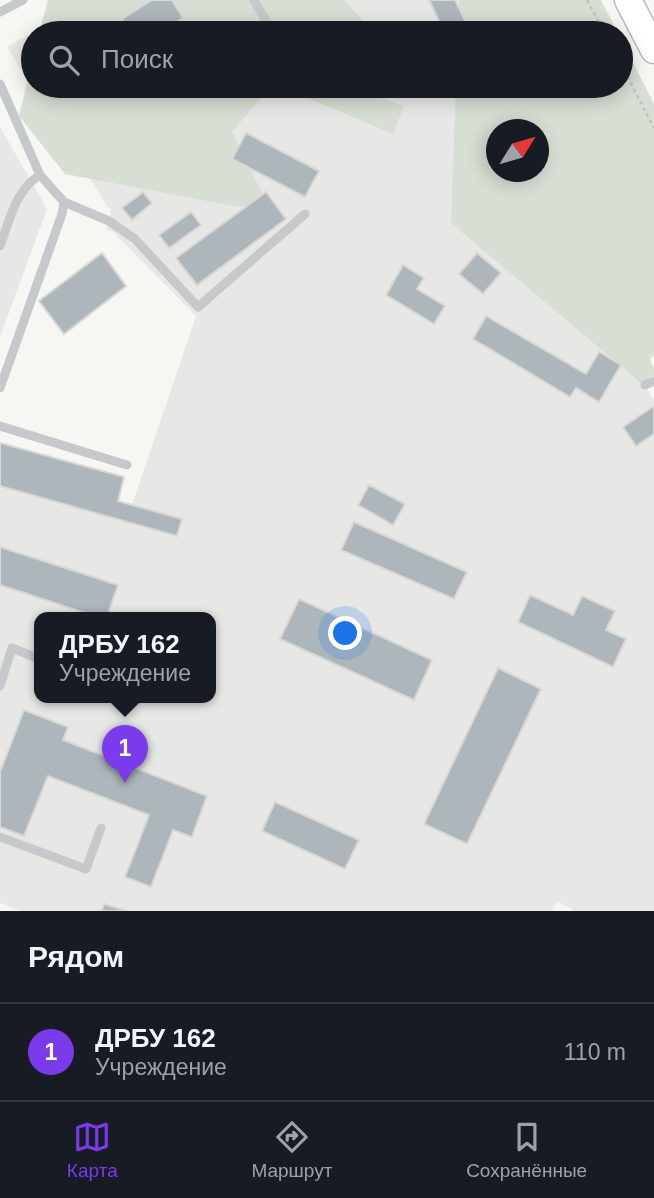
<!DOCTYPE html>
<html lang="ru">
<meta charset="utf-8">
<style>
:root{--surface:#171b24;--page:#20242c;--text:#f1f3f6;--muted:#9ea1a6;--line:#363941;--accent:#7c3aed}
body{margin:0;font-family:Helvetica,sans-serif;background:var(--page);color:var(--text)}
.compass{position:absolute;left:486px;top:119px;width:63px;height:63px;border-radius:50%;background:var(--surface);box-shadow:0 4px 18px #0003;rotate:53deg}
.you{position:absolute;left:346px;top:634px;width:24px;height:24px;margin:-18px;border:5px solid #fff;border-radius:50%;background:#1a73e8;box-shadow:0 0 0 10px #1a73e833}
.badge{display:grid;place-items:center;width:46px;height:46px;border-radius:50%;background:var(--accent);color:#fff;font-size:23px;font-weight:700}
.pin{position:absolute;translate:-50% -58px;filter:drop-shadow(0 2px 4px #0008)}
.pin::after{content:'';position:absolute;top:37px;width:24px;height:21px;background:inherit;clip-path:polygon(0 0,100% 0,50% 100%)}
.popup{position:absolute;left:34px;top:612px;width:182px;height:91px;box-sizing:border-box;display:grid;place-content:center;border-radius:14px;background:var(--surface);filter:drop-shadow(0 2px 5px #0005);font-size:23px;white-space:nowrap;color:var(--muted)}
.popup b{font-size:26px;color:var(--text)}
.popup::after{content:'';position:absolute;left:50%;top:100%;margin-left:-14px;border:14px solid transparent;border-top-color:var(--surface)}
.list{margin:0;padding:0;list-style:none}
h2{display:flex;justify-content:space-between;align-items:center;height:91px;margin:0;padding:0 28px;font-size:30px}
h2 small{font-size:23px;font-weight:400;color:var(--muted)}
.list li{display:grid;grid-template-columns:46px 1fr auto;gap:21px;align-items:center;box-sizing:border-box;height:98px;padding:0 28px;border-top:2px solid var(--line)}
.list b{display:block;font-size:26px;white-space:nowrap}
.list p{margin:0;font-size:23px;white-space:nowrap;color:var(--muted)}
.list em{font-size:23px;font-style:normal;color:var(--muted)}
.icon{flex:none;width:38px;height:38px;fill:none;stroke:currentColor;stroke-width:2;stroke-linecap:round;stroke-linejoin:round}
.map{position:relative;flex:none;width:654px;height:911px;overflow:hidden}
.search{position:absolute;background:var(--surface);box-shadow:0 4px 18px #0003;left:21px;right:21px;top:21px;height:77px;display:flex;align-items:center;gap:18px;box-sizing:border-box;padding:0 24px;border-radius:38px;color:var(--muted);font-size:26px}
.sheet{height:189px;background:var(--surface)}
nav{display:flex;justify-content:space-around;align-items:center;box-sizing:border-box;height:98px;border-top:2px solid var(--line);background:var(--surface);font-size:19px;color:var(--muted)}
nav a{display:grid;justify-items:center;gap:4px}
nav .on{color:var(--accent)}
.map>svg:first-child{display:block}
</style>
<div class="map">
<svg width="654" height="911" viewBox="0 0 654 911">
<rect width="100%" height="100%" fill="#f6f6f2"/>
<g fill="#e7e8e6" fill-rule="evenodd">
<path d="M90,0H480L500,33H33V86H532L654,283V356L637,365L645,385L654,400V911H575L557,901L552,911H22L0,903V486L177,535L182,520L132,505L196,316L113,232L106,229L111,212L7,47ZM496,130H538V172H496ZM39,617H211V697H39Z"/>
<polygon points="0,127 47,209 0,337"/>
</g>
<g fill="#d7ded3" fill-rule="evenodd">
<polygon points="48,0 344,0 362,20 356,33 39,33"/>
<polygon points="459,0 601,0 618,33 457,33"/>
<path d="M621,39L654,104V352L650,360L654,369V375L642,384L451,223L456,86H621ZM496,130H538V172H496Z"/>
<polygon points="33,59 33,86 266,86 262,97 232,132 266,201 239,207 65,174 19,116"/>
<polygon points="279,86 344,86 404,106 393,134"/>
</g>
<g fill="#adb6bb" stroke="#d7d7d5" stroke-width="2">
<polygon points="152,0 172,0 183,18 160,33 131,33 122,19"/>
<polygon points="429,0 455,0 471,33 445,33"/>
<polygon points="246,133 319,171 305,197 232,159"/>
<polygon points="143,192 152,203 132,220 122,208"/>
<polygon points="266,192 286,219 197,285 176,258"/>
<polygon points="191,212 201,225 169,248 159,235"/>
<polygon points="102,253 126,286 64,334 39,301"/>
<polygon points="477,253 501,273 483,294 459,274"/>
<polygon points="403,265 424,278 417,289 445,306 434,324 386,295"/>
<polygon points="486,316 586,374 599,352 621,365 599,402 576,388 570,397 473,339"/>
<polygon points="654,406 654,434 636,446 623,427"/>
<polygon points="0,443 124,477 118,501 182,519 177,536 0,486"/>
<polygon points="369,485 405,504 393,525 358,505"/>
<polygon points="354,522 467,572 454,599 341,550"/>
<polygon points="0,547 118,585 107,617 97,617 0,585"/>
<polygon points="530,595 573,615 582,596 615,611 606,630 626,639 613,667 518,622"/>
<polygon points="299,599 432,660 414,700 280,639"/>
<polygon points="498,668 541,689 467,844 424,824"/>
<polygon points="24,710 68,727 63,740 207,796 192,837 173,830 151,887 125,877 149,815 48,776 24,836 0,827 0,772"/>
<polygon points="275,802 359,840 345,869 262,831"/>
<polygon points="104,904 127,911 102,911"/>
</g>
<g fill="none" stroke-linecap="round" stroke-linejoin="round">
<defs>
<polyline id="secondary" points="628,0 654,50"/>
</defs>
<use href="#secondary" stroke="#b5bbbf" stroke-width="29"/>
<g stroke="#bfc1c3" stroke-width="2.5" stroke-dasharray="3.5 3.5" stroke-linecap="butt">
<polyline points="587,0 605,33"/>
<polyline points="621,64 654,128"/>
</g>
<g stroke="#c5c9cc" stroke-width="9">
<polyline points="254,0 273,33"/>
<polyline points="0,12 23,0"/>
<path d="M0,84L40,175C15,190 10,220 0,246"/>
<polyline points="64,202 109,221 135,239 198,307 305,214"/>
<polyline points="645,385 654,381"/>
<polyline points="0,388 62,214 64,202 40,175"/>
<polyline points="0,426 127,465"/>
<polyline points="0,686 12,648 39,659"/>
<polyline points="0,837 86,869 101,828"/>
</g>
<use href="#secondary" stroke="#fff" stroke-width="26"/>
</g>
</svg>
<svg class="compass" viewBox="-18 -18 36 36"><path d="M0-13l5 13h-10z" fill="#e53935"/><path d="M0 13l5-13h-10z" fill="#9ea1a6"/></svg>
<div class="you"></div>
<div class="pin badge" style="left:125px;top:783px">1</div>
<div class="popup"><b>ДРБУ 162</b>Учреждение</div>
<div class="search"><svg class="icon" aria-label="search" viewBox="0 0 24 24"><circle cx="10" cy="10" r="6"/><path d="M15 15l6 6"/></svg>Поиск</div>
</div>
<section class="sheet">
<h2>Рядом<small></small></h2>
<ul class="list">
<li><span class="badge">1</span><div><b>ДРБУ 162</b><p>Учреждение</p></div><em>110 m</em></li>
</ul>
</section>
<nav>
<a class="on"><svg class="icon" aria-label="map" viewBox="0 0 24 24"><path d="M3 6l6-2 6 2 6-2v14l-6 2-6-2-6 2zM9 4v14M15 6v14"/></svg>Карта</a>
<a><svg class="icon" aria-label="directions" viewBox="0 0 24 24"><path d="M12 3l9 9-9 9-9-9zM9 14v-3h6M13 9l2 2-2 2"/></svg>Маршрут</a>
<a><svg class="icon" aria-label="saved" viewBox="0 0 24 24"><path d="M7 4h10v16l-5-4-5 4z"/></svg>Сохранённые</a>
</nav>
